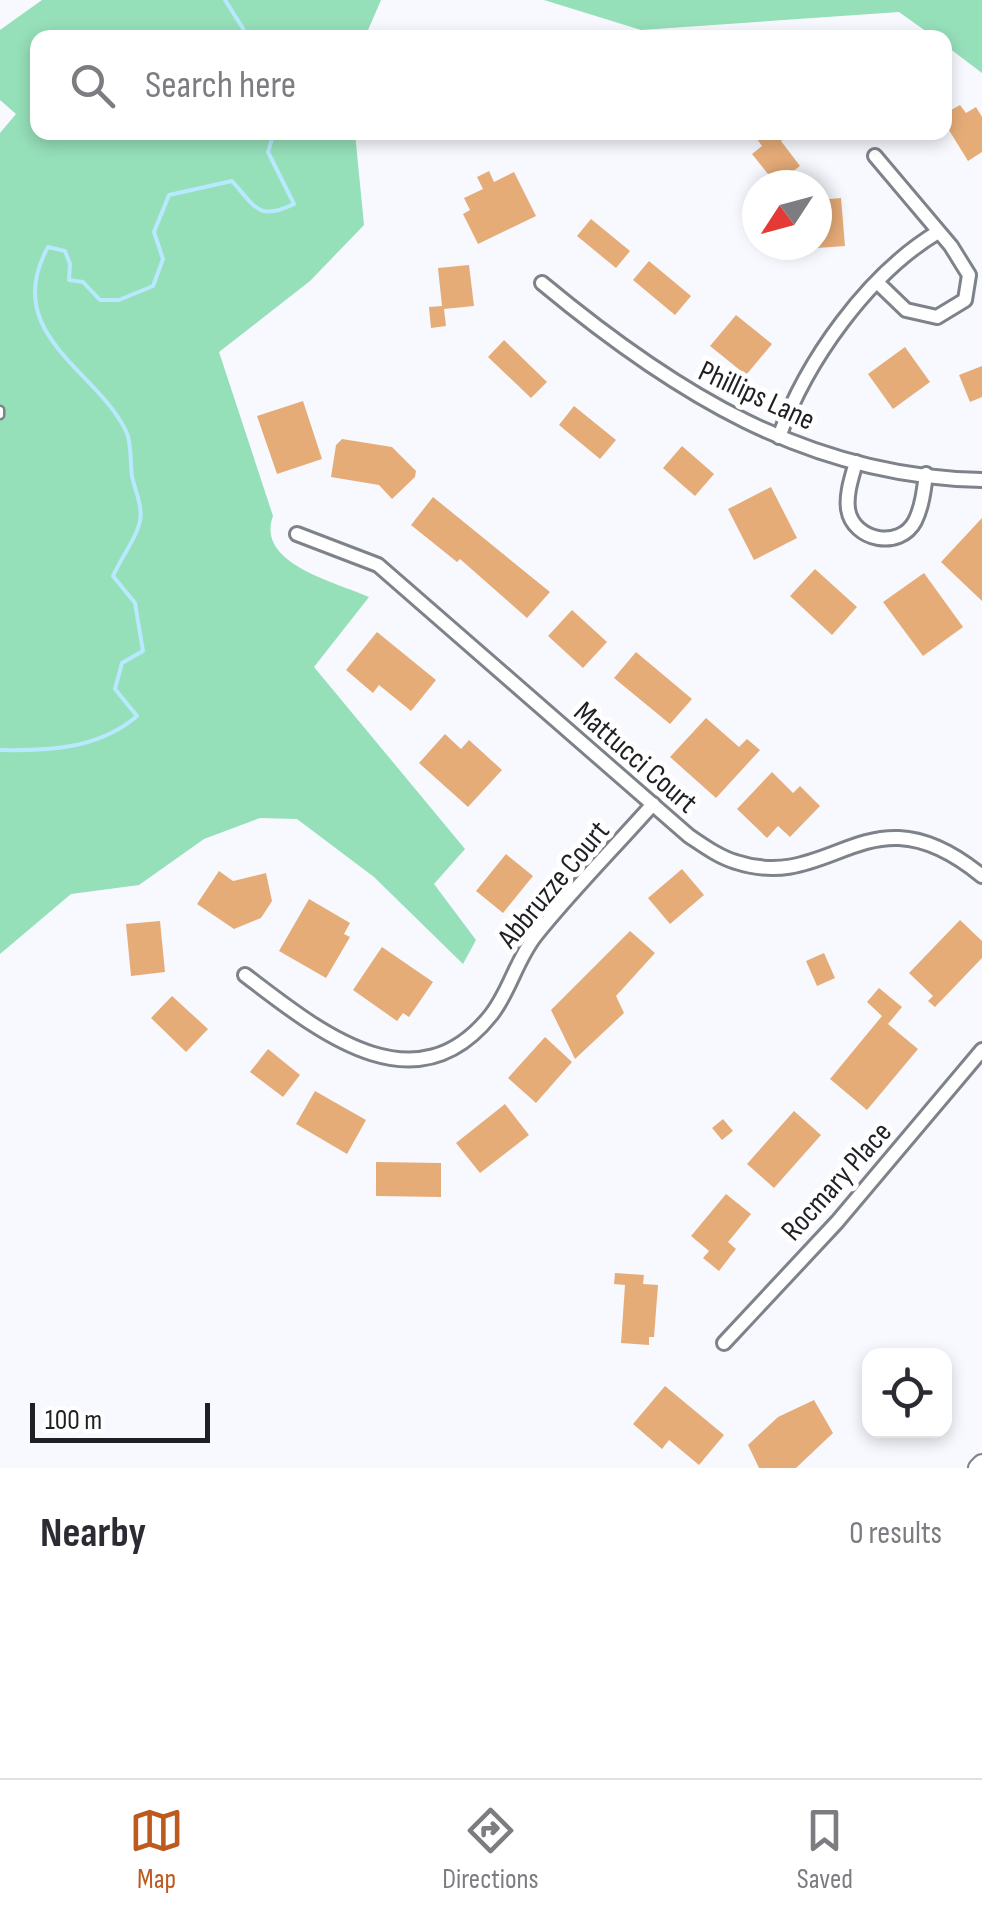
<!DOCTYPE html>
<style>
:root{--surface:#fff;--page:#f7f7f7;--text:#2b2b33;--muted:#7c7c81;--line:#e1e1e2;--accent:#bc5b1d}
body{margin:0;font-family:"Sofia Sans Condensed",sans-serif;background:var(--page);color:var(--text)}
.controls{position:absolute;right:30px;bottom:30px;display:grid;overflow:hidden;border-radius:20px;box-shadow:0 5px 15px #0003}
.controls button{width:90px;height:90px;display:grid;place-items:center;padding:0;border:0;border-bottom:2px solid var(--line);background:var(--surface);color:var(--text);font:50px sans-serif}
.compass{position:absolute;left:742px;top:170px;width:90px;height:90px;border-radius:50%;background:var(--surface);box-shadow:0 5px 15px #0003;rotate:234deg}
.scale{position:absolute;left:30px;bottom:25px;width:180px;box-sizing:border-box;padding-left:10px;border:5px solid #1f2023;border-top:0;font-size:28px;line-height:35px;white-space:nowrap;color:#1f2023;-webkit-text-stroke:8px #fff;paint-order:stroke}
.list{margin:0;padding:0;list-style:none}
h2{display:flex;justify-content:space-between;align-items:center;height:130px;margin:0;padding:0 40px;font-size:42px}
h2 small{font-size:32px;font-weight:400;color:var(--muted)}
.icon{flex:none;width:55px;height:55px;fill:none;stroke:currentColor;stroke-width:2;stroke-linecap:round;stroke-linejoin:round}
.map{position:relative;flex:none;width:982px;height:1468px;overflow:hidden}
.search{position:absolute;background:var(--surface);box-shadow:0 5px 15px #0003;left:30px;right:30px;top:30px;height:110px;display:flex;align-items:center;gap:25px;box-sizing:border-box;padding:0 35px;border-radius:20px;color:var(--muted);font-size:38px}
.sheet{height:310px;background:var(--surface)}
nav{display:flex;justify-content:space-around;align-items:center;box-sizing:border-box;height:140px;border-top:2px solid var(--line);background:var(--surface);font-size:28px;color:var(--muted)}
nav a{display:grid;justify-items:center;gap:5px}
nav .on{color:var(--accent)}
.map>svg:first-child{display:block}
</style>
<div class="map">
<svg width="982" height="1468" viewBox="0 0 982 1468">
<rect width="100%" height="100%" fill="#f7f9ff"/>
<g fill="#95dfb9">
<path d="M42,0H381L365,37L38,38V132L355,133L364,225L310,281L219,352L273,516C255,564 337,582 369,597L314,667L465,849L434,884L476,940L463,964L374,877L297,819L260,818L204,839L139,885L71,894L0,954V133L16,114L0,100V30Z"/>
<polygon points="544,0 982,0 982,73 945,45 944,38 934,37 899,12 641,30"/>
</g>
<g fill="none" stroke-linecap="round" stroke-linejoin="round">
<g stroke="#b8e9fe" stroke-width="4">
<polyline points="225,0 249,38"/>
<path d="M0,750C48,751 99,749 137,716L115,689L122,663L143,651L135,603L113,576C120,559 137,538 140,521C143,506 135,491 132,476C130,463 132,443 126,431C97,370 0,334 48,247L65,251L70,264L69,280L83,282L100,300H119L153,286L163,259L154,232L169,195L232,181C256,208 259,221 294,204L268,152L274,132"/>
</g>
</g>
<g fill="#e6ac78">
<polygon points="960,105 966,113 976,107 982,117 982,152 968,161 944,122 944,114"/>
<polygon points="752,132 792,132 781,141 800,166 776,184 752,154 762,146"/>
<polygon points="489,171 494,182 514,172 536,216 478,244 463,214 470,210 464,198 483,189 477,177"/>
<polygon points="841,198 845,246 817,248 817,200"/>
<polygon points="591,219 630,251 616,268 577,236"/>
<polygon points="649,261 691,296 675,315 633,280"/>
<polygon points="469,265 474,306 444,309 446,326 431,328 429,307 442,306 438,268"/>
<polygon points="736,315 772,344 746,375 710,346"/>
<polygon points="504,340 547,382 531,398 488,357"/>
<polygon points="905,347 930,382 893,409 868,374"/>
<polygon points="982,366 982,397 970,402 959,375"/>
<polygon points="303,401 322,459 277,474 257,416"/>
<polygon points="574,406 616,440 600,459 559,425"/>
<polygon points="342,439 392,447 416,471 415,477 392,499 379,485 331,477 336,445"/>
<polygon points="682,446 714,474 695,496 663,468"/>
<polygon points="771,487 797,538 754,560 728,509"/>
<polygon points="433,497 550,592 527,618 460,559 457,562 411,525"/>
<polygon points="982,518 982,601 941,562"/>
<polygon points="815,569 857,607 832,635 790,596"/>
<polygon points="924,573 963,627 923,656 883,602"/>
<polygon points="572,610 607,642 583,668 548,636"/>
<polygon points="377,632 436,680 411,711 379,685 373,693 346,670"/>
<polygon points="636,652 692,699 670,724 614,678"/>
<polygon points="706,718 739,747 747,739 760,750 716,798 670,757"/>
<polygon points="445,734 461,749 469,740 502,770 468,807 419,763"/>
<polygon points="772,772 793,793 800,786 820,806 790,837 778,826 767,838 737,809"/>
<polygon points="506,854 533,876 503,913 476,891"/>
<polygon points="682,869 704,895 670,924 648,898"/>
<polygon points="219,871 233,881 266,873 272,901 261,918 234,929 197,904"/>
<polygon points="309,899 350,923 344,934 350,937 326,978 279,951"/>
<polygon points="960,920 982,941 982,958 935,1007 928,1001 933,996 909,973"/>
<polygon points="160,921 165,972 131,976 126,924"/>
<polygon points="630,931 655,953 616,996 624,1013 575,1059 551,1010"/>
<polygon points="382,947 433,982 409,1017 403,1013 397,1021 353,990"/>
<polygon points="824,953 835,978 817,986 806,961"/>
<polygon points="879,988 902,1007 888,1024 918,1049 867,1110 830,1079 882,1016 867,1002"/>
<polygon points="172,996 208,1029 186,1052 151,1018"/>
<polygon points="545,1037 572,1062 536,1103 508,1078"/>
<polygon points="268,1049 300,1075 283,1097 250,1072"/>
<polygon points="315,1091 366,1120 347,1154 296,1124"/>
<polygon points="505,1104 529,1135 480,1173 456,1143"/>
<polygon points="794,1111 821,1135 774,1188 747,1164"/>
<polygon points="723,1119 733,1131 722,1140 712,1128"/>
<polygon points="376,1162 441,1163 441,1197 376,1196"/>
<polygon points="726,1194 751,1214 728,1242 736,1249 719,1271 703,1258 709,1251 691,1236"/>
<polygon points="615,1273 644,1275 643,1284 658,1285 654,1337 649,1337 649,1345 621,1343 625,1285 614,1284"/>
<polygon points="665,1386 724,1435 699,1465 669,1440 662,1449 633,1424"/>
<polygon points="814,1400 833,1433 796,1468 759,1468 748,1445 778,1417"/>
</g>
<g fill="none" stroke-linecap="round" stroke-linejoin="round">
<defs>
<polyline id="service" points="0,410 0,415"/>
<g id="minor">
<polyline points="875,156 951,246 969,275 965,300 937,317 906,310 878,283"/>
<path d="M542,283C672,391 807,477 982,480"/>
<path d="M779,437C806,361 868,274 938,232"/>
<path d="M856,462C852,477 846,493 848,509C853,541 900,550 915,521C922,507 924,490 926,474"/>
<path d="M297,534L378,565L689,836C704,846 719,857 736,862C834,894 868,783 982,876"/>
<path d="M245,975C315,1028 414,1112 491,1015C510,991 516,960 536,935C572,890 614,848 653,804"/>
<polyline points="724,1343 837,1222 982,1050"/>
</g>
<polyline id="secondary" points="978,1468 982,1464"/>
</defs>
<use href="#service" stroke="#7e8289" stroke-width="11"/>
<use href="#minor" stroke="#7e8289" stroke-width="18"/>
<use href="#secondary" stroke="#7e8289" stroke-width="22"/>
<use href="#service" stroke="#fff" stroke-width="6"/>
<use href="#minor" stroke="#fff" stroke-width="12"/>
<use href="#secondary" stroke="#fff" stroke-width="18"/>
</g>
<g text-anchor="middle" stroke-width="10" stroke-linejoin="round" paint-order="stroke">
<g font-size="30" fill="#1f2023" stroke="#fff">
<text transform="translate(757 395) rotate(25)" y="10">Phillips Lane</text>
<text transform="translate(636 757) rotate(41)" y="10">Mattucci Court</text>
<text transform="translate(553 884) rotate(-50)" y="10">Abbruzze Court</text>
<text transform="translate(836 1181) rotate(-48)" y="10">Rocmary Place</text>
</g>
</g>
</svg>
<div class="controls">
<button><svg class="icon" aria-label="locate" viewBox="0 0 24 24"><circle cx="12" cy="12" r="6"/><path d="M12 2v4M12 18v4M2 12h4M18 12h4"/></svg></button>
</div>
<svg class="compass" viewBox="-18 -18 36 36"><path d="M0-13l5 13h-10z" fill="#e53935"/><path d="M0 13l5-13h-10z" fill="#7c7c81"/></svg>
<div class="scale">100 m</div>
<div class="search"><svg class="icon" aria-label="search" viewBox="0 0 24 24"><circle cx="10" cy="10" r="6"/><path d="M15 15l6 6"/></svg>Search here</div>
</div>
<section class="sheet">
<h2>Nearby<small>0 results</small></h2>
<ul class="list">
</ul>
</section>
<nav>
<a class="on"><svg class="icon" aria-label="map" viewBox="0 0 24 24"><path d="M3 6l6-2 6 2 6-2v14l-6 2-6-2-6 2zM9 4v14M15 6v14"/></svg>Map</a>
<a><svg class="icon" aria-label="directions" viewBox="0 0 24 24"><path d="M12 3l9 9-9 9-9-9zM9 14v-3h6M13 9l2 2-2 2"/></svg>Directions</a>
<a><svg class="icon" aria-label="saved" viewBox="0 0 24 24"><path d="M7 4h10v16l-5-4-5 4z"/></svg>Saved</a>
</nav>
